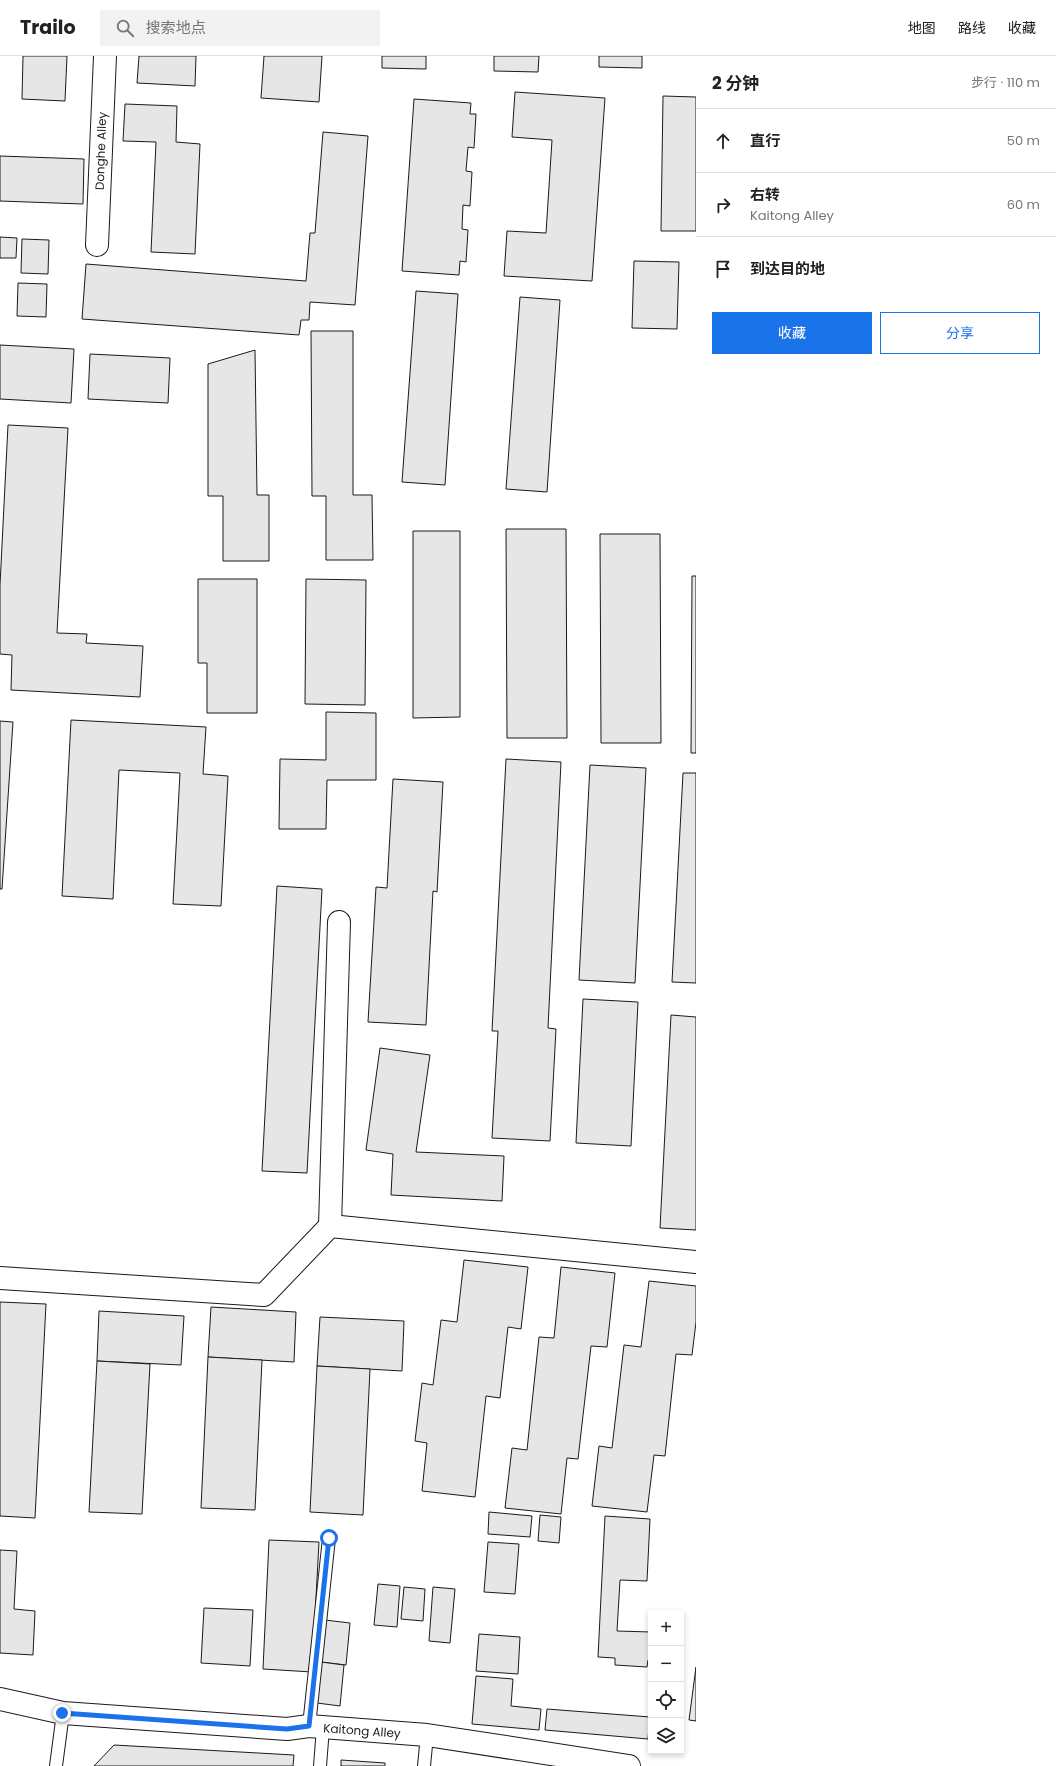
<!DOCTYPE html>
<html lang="zh">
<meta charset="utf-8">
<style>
:root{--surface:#fff;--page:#f2f2f2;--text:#202124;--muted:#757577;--line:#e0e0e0;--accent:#1a73e8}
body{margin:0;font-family:Poppins,"Noto Sans SC",sans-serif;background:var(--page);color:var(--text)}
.controls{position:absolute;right:12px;bottom:12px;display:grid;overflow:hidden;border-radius:0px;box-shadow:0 2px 6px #0003}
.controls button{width:36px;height:36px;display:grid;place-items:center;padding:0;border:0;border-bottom:1px solid var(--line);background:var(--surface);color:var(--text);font:20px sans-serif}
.stop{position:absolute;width:12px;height:12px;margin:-9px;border:3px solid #1a73e8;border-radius:50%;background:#fff}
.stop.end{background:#1a73e8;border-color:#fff;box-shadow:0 1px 4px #0008}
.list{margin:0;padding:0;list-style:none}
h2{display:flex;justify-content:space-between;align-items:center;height:52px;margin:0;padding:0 16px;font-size:17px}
h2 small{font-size:13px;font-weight:400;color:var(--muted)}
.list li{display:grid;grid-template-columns:26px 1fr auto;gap:12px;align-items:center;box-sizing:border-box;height:64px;padding:0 16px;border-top:1px solid var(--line)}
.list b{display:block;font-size:15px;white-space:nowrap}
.list p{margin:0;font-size:13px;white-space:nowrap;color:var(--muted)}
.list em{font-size:13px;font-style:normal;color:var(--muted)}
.actions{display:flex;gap:8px;padding:12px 16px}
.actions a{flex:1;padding:9px 0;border:1px solid var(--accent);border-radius:0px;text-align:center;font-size:14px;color:var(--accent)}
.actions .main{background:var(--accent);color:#fff}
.icon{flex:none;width:22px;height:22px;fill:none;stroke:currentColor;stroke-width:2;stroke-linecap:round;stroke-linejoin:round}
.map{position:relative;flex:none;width:696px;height:1710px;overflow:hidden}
header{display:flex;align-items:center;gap:24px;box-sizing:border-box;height:56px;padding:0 20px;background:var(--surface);border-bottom:1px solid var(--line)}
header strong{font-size:19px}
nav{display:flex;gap:22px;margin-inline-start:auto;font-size:14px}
.search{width:280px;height:36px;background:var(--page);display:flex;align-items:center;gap:10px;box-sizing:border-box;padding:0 14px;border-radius:0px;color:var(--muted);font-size:15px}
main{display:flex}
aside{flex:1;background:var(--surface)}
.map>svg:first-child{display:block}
</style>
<header>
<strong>Trailo</strong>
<div class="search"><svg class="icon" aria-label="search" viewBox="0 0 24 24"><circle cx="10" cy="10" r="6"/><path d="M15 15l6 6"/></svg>搜索地点</div>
<nav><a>地图</a><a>路线</a><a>收藏</a></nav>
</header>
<main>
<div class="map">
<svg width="696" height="1710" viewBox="0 0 696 1710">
<rect width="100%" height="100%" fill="#fff"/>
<g fill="#e6e6e6" stroke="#1a1a1a">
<polygon points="23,0 67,0 65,45 22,43"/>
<polygon points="139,0 196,0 195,30 137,27"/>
<polygon points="264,0 322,0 319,46 261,42"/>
<polygon points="382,0 426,0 426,13 382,12"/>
<polygon points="494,0 539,0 538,16 494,15"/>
<polygon points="599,0 642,0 642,12 599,11"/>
<polygon points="515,36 605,42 592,225 504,220 507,175 546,177 552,84 512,81"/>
<polygon points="663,40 696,41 696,175 661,175"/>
<polygon points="414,43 471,47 470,58 476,58 474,92 468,91 466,115 472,116 470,150 463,149 462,173 468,174 466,206 460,205 459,219 402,215"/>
<polygon points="125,48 177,50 176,86 200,88 195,198 151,196 156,86 123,85"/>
<polygon points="323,76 368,80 355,249 310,246 309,264 301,264 299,279 82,263 86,208 306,225 310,177 315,177"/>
<polygon points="0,100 84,103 83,148 0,145"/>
<polygon points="0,181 17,182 16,202 0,202"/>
<polygon points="22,183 49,184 48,218 21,217"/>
<polygon points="634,205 679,206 677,273 632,272"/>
<polygon points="18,227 47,228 46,261 17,260"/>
<polygon points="416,235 458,238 445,429 402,426"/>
<polygon points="520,241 560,244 547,436 506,433"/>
<polygon points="311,275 353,275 353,439 372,439 373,504 326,504 326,440 312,440"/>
<polygon points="0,289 74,293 71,347 0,343"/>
<polygon points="255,294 257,439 269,439 269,505 223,505 223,440 208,440 208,308"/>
<polygon points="90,298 170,302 168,347 88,343"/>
<polygon points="8,369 68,372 57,577 87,578 86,587 143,590 140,641 11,634 12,599 0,598 0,529"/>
<polygon points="506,473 566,473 567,682 507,682"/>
<polygon points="413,475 460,475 460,661 413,662"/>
<polygon points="600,478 660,478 661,687 601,687"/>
<polygon points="692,520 696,520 696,697 691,697"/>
<polygon points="198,523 257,523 257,657 207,657 207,607 198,607"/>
<polygon points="306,523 366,524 365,649 305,648"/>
<polygon points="326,656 376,657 376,724 327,724 326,773 279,773 280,703 326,704"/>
<polygon points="71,664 206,671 203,718 228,720 221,850 173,848 180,717 119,714 113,843 62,840"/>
<polygon points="0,665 13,666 2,833 0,833"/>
<polygon points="506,703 561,706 548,972 556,973 550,1085 492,1082 498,975 492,975"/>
<polygon points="590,709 646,712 635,927 579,924"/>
<polygon points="683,717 696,717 696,927 672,926"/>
<polygon points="393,723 443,726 437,836 433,835 426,969 368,966 376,831 387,832"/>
<polygon points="277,830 322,833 307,1117 262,1115"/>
<polygon points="583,943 638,946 631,1090 576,1087"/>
<polygon points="671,959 696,961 696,1174 660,1172"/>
<polygon points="380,992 430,999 416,1096 504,1100 502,1145 391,1139 393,1098 366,1094"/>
<polygon points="464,1204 528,1211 521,1273 508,1271 500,1342 486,1340 475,1441 422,1435 427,1387 415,1385 422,1327 433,1329 441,1264 457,1266"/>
<polygon points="561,1211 615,1217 607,1291 591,1290 578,1403 567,1402 561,1458 505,1452 512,1392 527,1394 539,1281 554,1282"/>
<polygon points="649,1225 696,1230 696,1266 692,1299 676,1298 665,1400 654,1399 647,1456 592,1450 599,1390 612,1392 624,1289 641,1291"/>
<polygon points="0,1246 46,1248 35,1462 0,1460"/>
<polygon points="211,1251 296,1256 294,1306 208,1301"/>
<polygon points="99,1255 184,1260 181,1309 97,1305"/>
<polygon points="320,1261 404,1265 402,1315 317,1310"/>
<polygon points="208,1301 262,1304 255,1454 201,1452"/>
<polygon points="97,1305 150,1308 142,1458 89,1456"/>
<polygon points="317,1310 370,1313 363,1459 310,1456"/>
<polygon points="489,1456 532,1460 530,1481 488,1478"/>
<polygon points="540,1459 561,1461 559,1487 538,1485"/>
<polygon points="605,1460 650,1463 647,1525 620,1524 617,1575 651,1576 651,1604 648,1604 647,1611 615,1609 615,1602 598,1601"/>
<polygon points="269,1484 319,1486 312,1616 263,1613"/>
<polygon points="488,1486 519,1488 515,1538 484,1536"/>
<polygon points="0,1494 17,1495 14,1553 35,1555 33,1599 0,1597"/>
<polygon points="378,1528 400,1530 397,1571 374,1569"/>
<polygon points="404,1531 425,1533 423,1565 401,1563"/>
<polygon points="433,1531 455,1533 450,1587 429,1585"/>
<polygon points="204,1552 253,1554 250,1610 201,1607"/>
<polygon points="325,1564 350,1567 346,1609 321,1606"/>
<polygon points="479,1578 520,1581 518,1618 476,1615"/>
<polygon points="321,1606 344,1609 340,1650 317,1647"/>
<polygon points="696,1611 696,1665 689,1664"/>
<polygon points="476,1620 513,1623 511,1650 541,1653 539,1674 472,1668"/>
<polygon points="547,1653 650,1661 648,1683 545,1674"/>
<polygon points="114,1689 294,1699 293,1710 94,1710"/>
<polygon points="341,1704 385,1707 385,1710 341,1710"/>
</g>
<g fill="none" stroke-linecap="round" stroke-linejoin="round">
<defs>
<g id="lane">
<polyline points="309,1670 329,1482"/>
<polyline points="56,1710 63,1657"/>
<polyline points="320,1710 323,1672"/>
<polyline points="424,1710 427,1679"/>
</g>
<g id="street">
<polyline points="97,189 105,0"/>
<polyline points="330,1170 696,1206"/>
<polyline points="0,1222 264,1239 330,1170 339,866"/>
<polyline points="0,1643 63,1657 287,1673 309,1670 427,1679 629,1710"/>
</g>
</defs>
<use href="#lane" stroke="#1a1a1a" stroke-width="14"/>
<use href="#street" stroke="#1a1a1a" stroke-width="24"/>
<use href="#lane" stroke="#fff" stroke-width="12"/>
<use href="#street" stroke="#fff" stroke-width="22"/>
</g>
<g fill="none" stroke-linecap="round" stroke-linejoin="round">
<polyline stroke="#1a73e8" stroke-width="5" points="62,1657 287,1673 309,1670 329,1482"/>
</g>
<g text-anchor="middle" stroke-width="3" stroke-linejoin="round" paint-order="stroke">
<g font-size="12" fill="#1a1a1a" stroke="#fff">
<text transform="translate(101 95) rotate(-88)" y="4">Donghe Alley</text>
<text transform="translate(362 1675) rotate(4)" y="4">Kaitong Alley</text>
</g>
</g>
</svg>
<div class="controls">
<button>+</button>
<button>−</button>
<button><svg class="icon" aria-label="locate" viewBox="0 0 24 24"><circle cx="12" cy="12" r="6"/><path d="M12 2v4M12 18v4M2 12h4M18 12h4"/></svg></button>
<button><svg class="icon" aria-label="layers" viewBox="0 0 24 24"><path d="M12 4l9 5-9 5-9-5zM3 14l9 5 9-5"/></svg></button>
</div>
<div class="stop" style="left:329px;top:1482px"></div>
<div class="stop end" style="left:62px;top:1657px"></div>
</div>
<aside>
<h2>2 分钟<small>步行 · 110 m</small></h2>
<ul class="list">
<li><svg class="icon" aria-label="ahead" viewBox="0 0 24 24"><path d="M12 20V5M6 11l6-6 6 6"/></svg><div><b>直行</b></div><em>50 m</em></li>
<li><svg class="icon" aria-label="right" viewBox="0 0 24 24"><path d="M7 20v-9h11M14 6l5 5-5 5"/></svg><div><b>右转</b><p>Kaitong Alley</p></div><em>60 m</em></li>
<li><svg class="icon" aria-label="arrive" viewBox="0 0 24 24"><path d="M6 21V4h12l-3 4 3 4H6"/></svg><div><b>到达目的地</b></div></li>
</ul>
<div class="actions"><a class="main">收藏</a><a>分享</a></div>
</aside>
</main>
